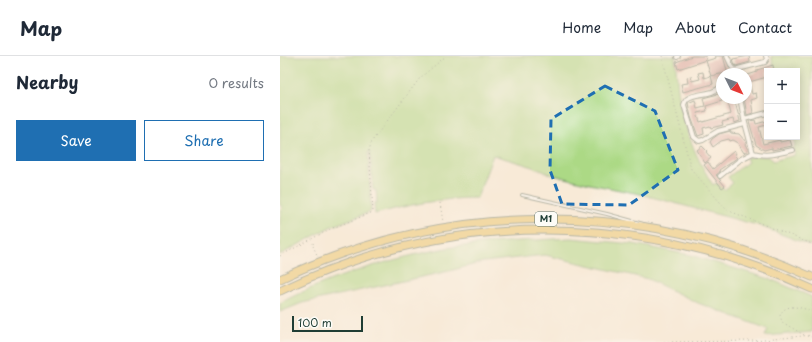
<!DOCTYPE html>
<meta charset="utf-8">
<style>
:root{--surface:#fff;--page:#f2f2f3;--text:#1f2937;--muted:#747a83;--line:#e0e1e3;--accent:#1f6fb2}
body{margin:0;font-family:"Playpen Sans",sans-serif;background:var(--page);color:var(--text)}
.controls{position:absolute;right:12px;top:12px;display:grid;overflow:hidden;border-radius:0px;box-shadow:0 2px 10px #0003}
.controls button{width:36px;height:36px;display:grid;place-items:center;padding:0;border:0;border-bottom:1px solid var(--line);background:var(--surface);color:var(--text);font:20px sans-serif}
.compass{position:absolute;left:436px;top:12px;width:36px;height:36px;border-radius:50%;background:var(--surface);box-shadow:0 2px 10px #0003;rotate:132deg}
.scale{position:absolute;left:12px;bottom:10px;width:71px;box-sizing:border-box;padding-left:4px;border:2px solid #1f3d34;border-top:0;font-size:11px;line-height:14px;white-space:nowrap;color:#1f3d34;-webkit-text-stroke:3px #fdfcf7;paint-order:stroke}
.list{margin:0;padding:0;list-style:none}
h2{display:flex;justify-content:space-between;align-items:center;height:52px;margin:0;padding:0 16px;font-size:17px}
h2 small{font-size:13px;font-weight:400;color:var(--muted)}
.actions{display:flex;gap:8px;padding:12px 16px}
.actions a{flex:1;padding:9px 0;border:1px solid var(--accent);border-radius:0px;text-align:center;font-size:14px;color:var(--accent)}
.actions .main{background:var(--accent);color:#fff}
.map{position:relative;flex:none;width:532px;height:286px;overflow:hidden}
header{display:flex;align-items:center;gap:24px;box-sizing:border-box;height:56px;padding:0 20px;background:var(--surface);border-bottom:1px solid var(--line)}
header strong{font-size:19px}
nav{display:flex;gap:22px;margin-inline-start:auto;font-size:14px}
main{display:flex}
aside{flex:1;background:var(--surface)}
.map>svg:first-child{display:block}
</style>
<header>
<strong>Map</strong>
<nav><a>Home</a><a>Map</a><a>About</a><a>Contact</a></nav>
</header>
<main>
<aside>
<h2>Nearby<small>0 results</small></h2>
<ul class="list">
</ul>
<div class="actions"><a class="main">Save</a><a>Share</a></div>
</aside>
<div class="map">
<svg width="532" height="286" viewBox="0 0 532 286">
<rect width="100%" height="100%" fill="#fdfcf7"/>
<filter id="ink" filterUnits="userSpaceOnUse"><feTurbulence type="fractalNoise" baseFrequency=".025" numOctaves="2"/><feDisplacementMap in="SourceGraphic" scale="8" xChannelSelector="R" yChannelSelector="G"/><feConvolveMatrix kernelMatrix="1 2 1 2 8 2 1 2 1" color-interpolation-filters="sRGB"/></filter>
<filter id="wash" filterUnits="userSpaceOnUse"><feTurbulence type="fractalNoise" baseFrequency=".012" numOctaves="4" result="noise"/><feDisplacementMap in="SourceGraphic" scale="16" xChannelSelector="R" yChannelSelector="G"/><feGaussianBlur stdDeviation="0.9" result="paint"/><feColorMatrix in="noise" values="0 0 0 0 0 0 0 0 0 0 0 0 0 0 0 0 0 1.4 0 .05"/><feComposite in="paint" operator="in"/></filter>
<g filter="url(#wash)">
<rect width="100%" height="100%" fill="#f8ead7"/>
<g fill="#acd985" stroke="#668b5c">
<path d="M0,0H395C397,22 398,46 405,67C411,89 421,110 433,129L436,127L438,129L439,128L444,134L453,127L448,121L468,106L466,102L474,100L490,101L493,105L515,99L513,91L515,90L513,81H517V15H495L491,0H532V190L477,169L360,138L310,128L273,119L247,109L213,99L197,142C161,142 128,149 95,158L94,147H97L96,134H93L90,96H88L91,154L90,156L50,171L0,199V165L2,150L0,149Z"/>
<path d="M291,182L353,188L410,199L490,223L532,241V276L485,280L488,273L418,247L368,223L265,199L203,206L169,215L22,247L0,256V247C49,221 112,202 167,192C178,190 189,190 200,188C230,185 260,184 291,182Z"/>
</g>
<g id="blocks">
<g fill="#d59a96">
<polygon points="412,0 425,0 426,4 398,13 396,6"/>
<polygon points="435,0 443,0 448,18 440,18 431,20 433,28 403,36 401,28 408,27 407,21 411,20 412,25 420,23 418,17 423,16 424,22 431,20 426,5 436,2"/>
<polygon points="469,0 470,6 456,10 455,9 453,3"/>
<polygon points="493,9 494,15 487,15 487,21 469,26 472,38 476,37 477,42 471,44 473,57 467,59 464,42 466,42 466,20 468,19 477,16 477,14"/>
<polygon points="442,37 442,45 426,50 427,55 417,57 420,66 423,65 423,66 451,58 447,43 451,42 454,42 460,65 454,67 453,63 442,66 443,69 431,72 430,70 423,72 424,78 418,80 411,61 408,47 415,44 417,52 425,50 423,42"/>
<polygon points="475,64 476,68 487,65 487,69 479,71 483,88 500,84 500,86 510,84 512,90 492,94 492,92 484,94 476,89 469,65"/>
<polygon points="450,75 451,77 459,78 466,86 465,88 468,94 464,97 457,86 453,84 450,85 449,83 441,85 433,91 430,86 432,83 439,78"/>
<polygon points="422,90 427,95 426,96 431,102 425,107 417,94"/>
<polygon points="454,95 456,98 454,99 457,102 439,114 440,116 436,119 445,130 442,132 424,109 428,106 433,113"/>
</g>
</g>
</g>
<g filter="url(#ink)">
<use href="#blocks" fill-opacity="0" stroke="#6b7a6d" stroke-width="1"/>
<g fill="none" stroke-linecap="round" stroke-linejoin="round">
<defs>
<polyline id="lane" points="242,139 327,158 367,169"/>
<g id="street">
<polyline points="447,0 452,11 456,15"/>
<polyline points="397,1 398,0"/>
<polyline points="455,18 458,13 485,6 487,3 486,0"/>
<path d="M442,30C430,41 416,36 407,43C405,45 405,46 404,49L414,81L419,85L423,84L438,75L465,68"/>
<path d="M460,42L464,63L473,97C488,101 498,97 513,94"/>
<polyline points="464,63 487,57"/>
<polyline points="440,120 461,103 473,97"/>
</g>
<g id="highway">
<path d="M0,223C169,143 362,144 532,221"/>
<path d="M0,235C169,153 362,155 532,233"/>
</g>
</defs>
<use href="#lane" stroke="#6b7a6d" stroke-width="4"/>
<use href="#street" stroke="#6b7a6d" stroke-width="6"/>
<use href="#highway" stroke="#6b7a6d" stroke-width="9"/>
<g stroke="#6b7a6d" stroke-width="1" stroke-dasharray="1 3" stroke-linecap="butt">
<polyline points="382,0 411,113 447,154 532,188"/>
<polyline points="160,147 163,166"/>
<polyline points="33,187 34,190 33,190 38,201"/>
<polyline points="0,200 50,173 93,156 89,94 92,85 140,22 166,0"/>
<path d="M524,279L502,266L500,259C506,246 521,252 532,255"/>
<polyline points="527,280 532,281"/>
<polyline points="384,286 474,285 532,279"/>
</g>
<use href="#lane" stroke="#fff" stroke-width="2"/>
<use href="#street" stroke="#fff" stroke-width="4"/>
<use href="#highway" stroke="#ecc669" stroke-width="7"/>
</g>
</g>
<path d="M0 0H532V286H0ZM325,30L375,55L398,114L349,149L282,148L270,114L271,63Z" fill="#f8ead7" fill-opacity=".55" fill-rule="evenodd"/>
<path fill="none" stroke="#1f6fb2" stroke-width="3" stroke-dasharray="8 5" stroke-linejoin="round" d="M325,30L375,55L398,114L349,149L282,148L270,114L271,63Z"/>
<g text-anchor="middle" stroke-width="3" stroke-linejoin="round" paint-order="stroke">
<rect fill="#fdfcf7" stroke="#62766e" stroke-width="1" x="255" y="156" width="22" height="14" rx="3"/>
<g font-size="9" font-weight="bold" fill="#1f3d34">
<text x="266" y="166">M1</text>
</g>
</g>
</svg>
<div class="controls">
<button>+</button>
<button>−</button>
</div>
<svg class="compass" viewBox="-18 -18 36 36"><path d="M0-13l5 13h-10z" fill="#e53935"/><path d="M0 13l5-13h-10z" fill="#747a83"/></svg>
<div class="scale">100 m</div>
</div>
</main>
